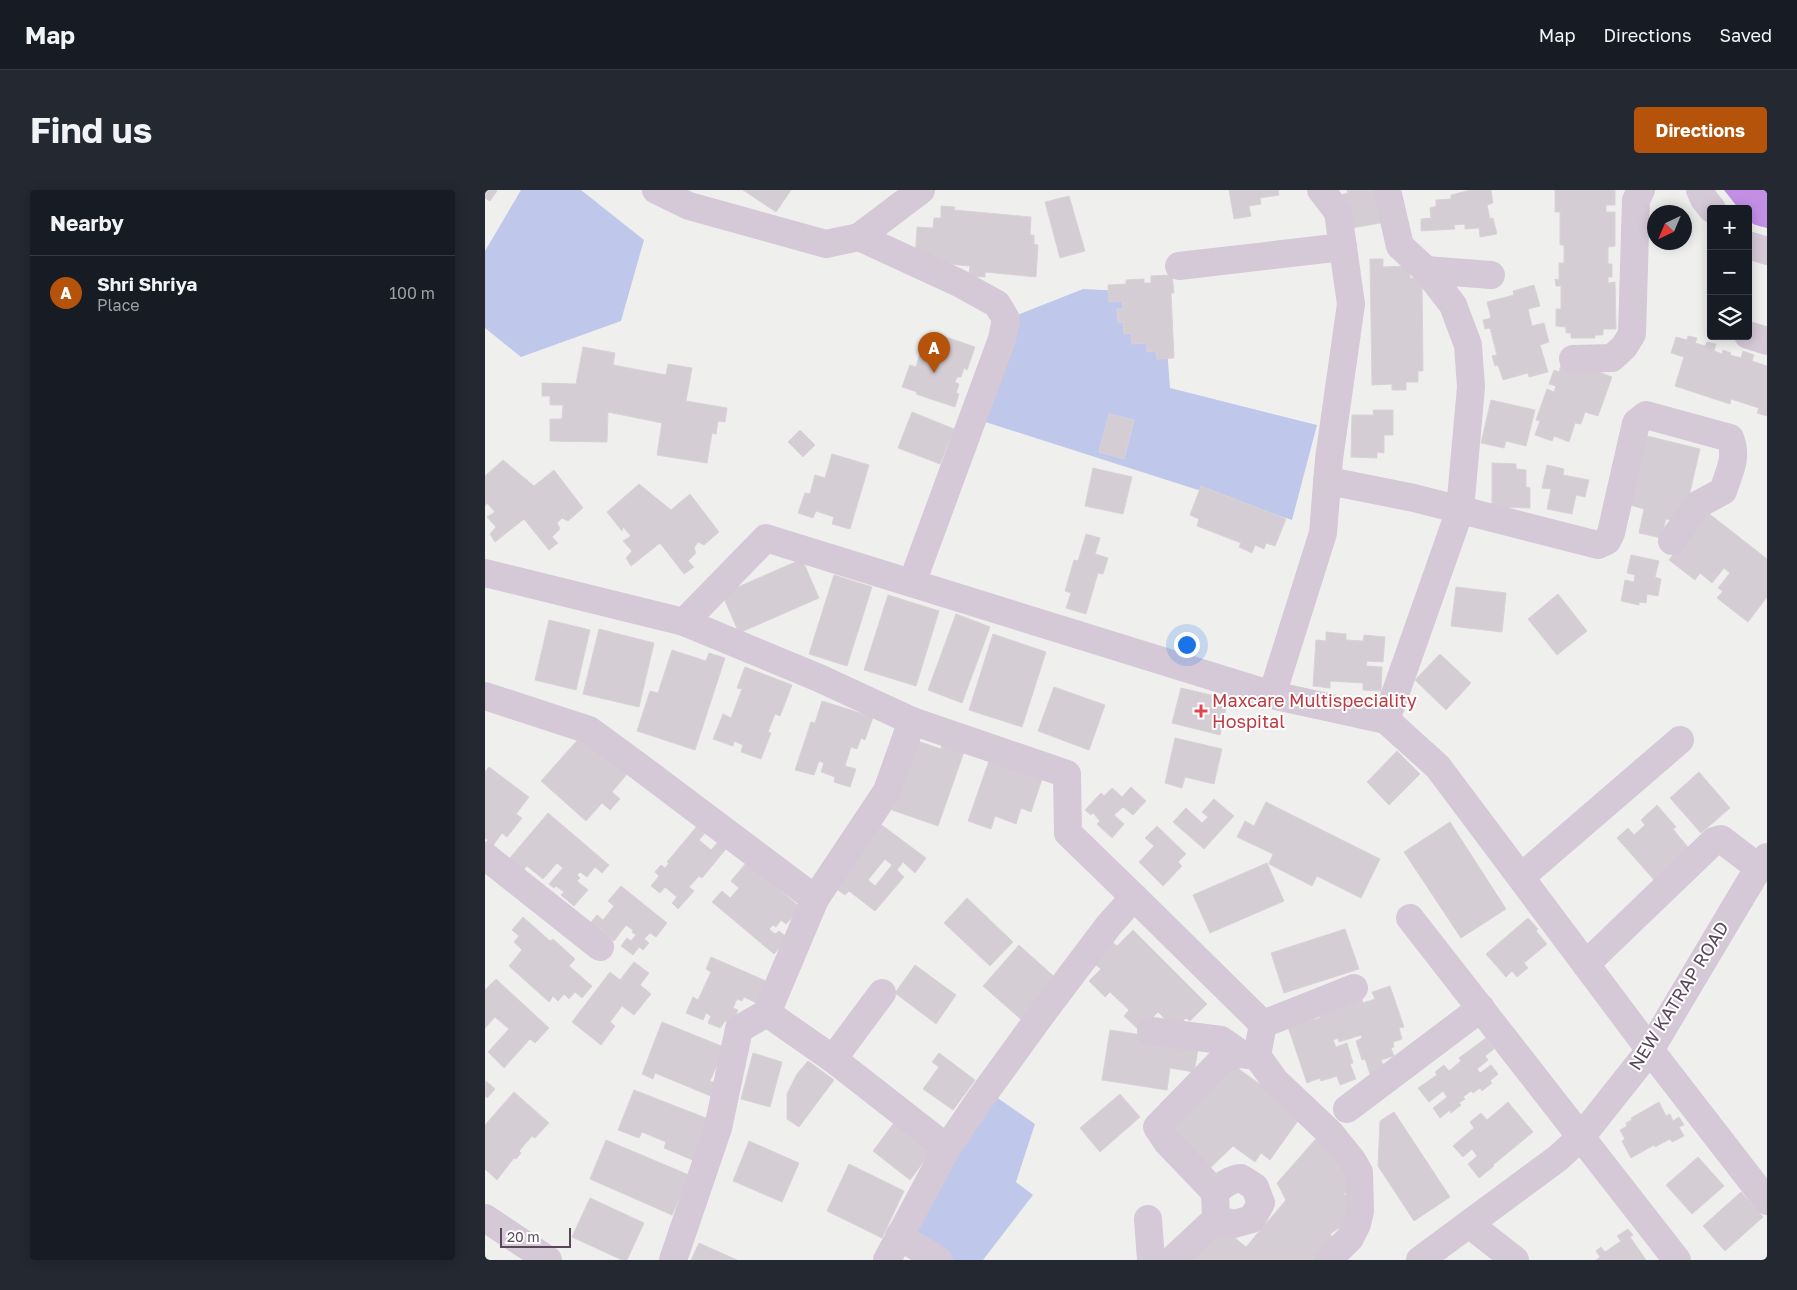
<!DOCTYPE html>
<meta charset="utf-8">
<style>
:root{--surface:#171b24;--page:#242831;--text:#f1f3f6;--muted:#9ea1a6;--line:#363941;--accent:#b45309}
body{margin:0;font-family:"Golos Text",sans-serif;background:var(--page);color:var(--text)}
.controls{position:absolute;right:15px;top:15px;display:grid;overflow:hidden;border-radius:5px;box-shadow:0 2px 12px #0003}
.controls button{width:45px;height:45px;display:grid;place-items:center;padding:0;border:0;border-bottom:1px solid var(--line);background:var(--surface);color:var(--text);font:25px sans-serif}
.compass{position:absolute;left:1162px;top:15px;width:45px;height:45px;border-radius:50%;background:var(--surface);box-shadow:0 2px 12px #0003;rotate:224deg}
.scale{position:absolute;left:15px;bottom:12px;width:71px;box-sizing:border-box;padding-left:5px;border:2px solid #574759;border-top:0;font-size:14px;line-height:18px;white-space:nowrap;color:#574759;-webkit-text-stroke:4px #fff;paint-order:stroke}
.you{position:absolute;left:701px;top:454px;width:18px;height:18px;margin:-12px;border:4px solid #fff;border-radius:50%;background:#1a73e8;box-shadow:0 0 0 8px #1a73e833}
.badge{display:grid;place-items:center;width:32px;height:32px;border-radius:50%;background:var(--accent);color:#fff;font-size:16px;font-weight:700}
.pin{position:absolute;translate:-50% -41px;filter:drop-shadow(0 1px 2px #0008)}
.pin::after{content:'';position:absolute;top:26px;width:18px;height:15px;background:inherit;clip-path:polygon(0 0,100% 0,50% 100%)}
.list{margin:0;padding:0;list-style:none}
h2{display:flex;justify-content:space-between;align-items:center;height:65px;margin:0;padding:0 20px;font-size:21px}
h2 small{font-size:16px;font-weight:400;color:var(--muted)}
.list li{display:grid;grid-template-columns:32px 1fr auto;gap:15px;align-items:center;box-sizing:border-box;height:75px;padding:0 20px;border-top:1px solid var(--line)}
.list b{display:block;font-size:19px;white-space:nowrap}
.list p{margin:0;font-size:16px;white-space:nowrap;color:var(--muted)}
.list em{font-size:16px;font-style:normal;color:var(--muted)}
.icon{flex:none;width:28px;height:28px;fill:none;stroke:currentColor;stroke-width:2;stroke-linecap:round;stroke-linejoin:round}
.map{position:relative;flex:none;width:1282px;height:1070px;overflow:hidden;border-radius:5px}
header{display:flex;align-items:center;gap:30px;box-sizing:border-box;height:70px;padding:0 25px;background:var(--surface);border-bottom:1px solid var(--line)}
header strong{font-size:24px}
nav{display:flex;gap:28px;margin-inline-start:auto;font-size:18px}
.intro{display:flex;align-items:center;justify-content:space-between;box-sizing:border-box;height:120px;padding:0 30px}
h1{margin:0;font-size:35px}
.button{padding:12px 22px;border-radius:5px;background:var(--accent);color:#fff;font-size:18px;font-weight:700}
main{display:flex;gap:30px;padding:0 30px}
aside{flex:1;background:var(--surface);border-radius:5px;box-shadow:0 2px 12px #0003}
.map>svg:first-child{display:block}
</style>
<header>
<strong>Map</strong>
<nav><a>Map</a><a>Directions</a><a>Saved</a></nav>
</header>
<div class="intro"><h1>Find us</h1><a class="button">Directions</a></div>
<main>
<aside>
<h2>Nearby<small></small></h2>
<ul class="list">
<li><span class="badge">A</span><div><b>Shri Shriya</b><p>Place</p></div><em>100 m</em></li>
</ul>
</aside>
<div class="map">
<svg width="1282" height="1070" viewBox="0 0 1282 1070">
<rect width="100%" height="100%" fill="#eff0ee"/>
<g fill="#bfc8eb">
<polygon points="36,0 96,0 159,50 136,131 36,167 0,138 0,61"/>
<polygon points="598,99 678,103 685,198 832,235 807,330 488,228 527,127"/>
<polygon points="507,904 550,934 531,992 548,1005 498,1070 468,1070 424,1042"/>
</g>
<path fill="#c28fe5" d="M1239,0H1282V38C1267,34 1263,35 1263,19H1254Z"/>
<g fill="#d4ced4" stroke="#d9d2d8" fill-rule="evenodd">
<polygon points="0,0 10,0 12,1 5,11 0,8"/>
<polygon points="258,0 306,0 291,22"/>
<polygon points="744,0 793,0 794,5 775,8 776,14 764,16 766,26 749,29"/>
<polygon points="862,0 895,0 901,32 861,39 855,5 863,3"/>
<polygon points="986,0 1006,0 1008,13 1002,15 1005,29 1008,28 1012,44 995,47 994,38 980,39 980,34 969,35 970,39 936,41 936,29 946,28 945,18 951,16 951,10 966,9 966,5"/>
<polygon points="1070,0 1130,0 1130,15 1121,15 1121,22 1130,22 1130,56 1123,57 1123,74 1127,74 1127,87 1123,87 1123,93 1130,92 1131,139 1118,139 1118,145 1110,145 1110,148 1086,148 1086,143 1081,143 1081,137 1071,136 1071,119 1076,119 1076,96 1071,96 1070,89 1074,90 1074,73 1079,73 1079,55 1075,55 1075,22 1070,22"/>
<polygon points="584,6 600,61 575,68 560,12"/>
<polygon points="456,16 470,17 469,20 546,27 545,45 549,45 549,54 553,55 551,87 500,82 500,87 484,86 485,76 430,71 432,37 448,38 449,28 456,28"/>
<polygon points="885,69 898,69 898,77 925,76 925,88 937,88 938,181 933,181 933,192 921,192 921,200 907,200 907,194 887,195"/>
<polygon points="687,85 689,103 686,103 689,168 672,169 671,161 662,162 662,153 647,154 646,143 639,144 638,132 633,133 632,119 638,119 637,111 624,112 623,95 641,94 641,90 659,89 659,93 666,93 666,86"/>
<polygon points="1049,95 1055,116 1043,119 1047,136 1059,133 1064,152 1055,155 1063,182 1044,187 1043,183 1018,190 1013,175 1010,176 1007,166 1012,165 1005,138 1000,139 998,130 1006,128 1002,112 1029,105 1028,101"/>
<polygon points="458,146 490,157 482,180 479,178 476,187 472,187 470,192 474,194 471,203 474,204 470,217 431,204 432,202 417,197 425,175 431,177 437,158 444,160 446,154 454,157"/>
<polygon points="1203,146 1212,148 1210,153 1220,156 1222,152 1231,154 1229,161 1237,164 1238,160 1246,163 1245,165 1256,168 1258,161 1269,165 1267,171 1282,176 1282,226 1272,223 1274,218 1246,209 1245,214 1190,196 1199,167 1186,163 1191,147 1202,150"/>
<polygon points="98,157 130,163 128,175 181,185 183,174 207,178 201,211 242,218 240,232 233,231 231,244 227,243 222,273 172,265 177,233 123,222 122,252 65,251 65,229 77,229 78,215 65,215 65,206 57,206 57,193 91,194"/>
<polygon points="1078,169 1127,187 1113,226 1100,222 1096,234 1090,233 1084,252 1069,246 1067,251 1050,245 1055,231 1051,230 1062,199 1069,202 1071,196 1064,194 1069,180 1074,182"/>
<polygon points="1006,210 1050,220 1041,256 1021,251 1019,258 996,253"/>
<polygon points="888,220 908,220 908,245 899,245 899,263 892,262 892,268 866,267 867,225 889,225"/>
<polygon points="427,222 469,239 455,274 413,258"/>
<polygon points="624,224 649,230 639,269 614,262"/>
<polygon points="315,240 330,255 318,267 303,252"/>
<polygon points="1158,245 1215,259 1198,332 1181,329 1176,348 1154,343 1159,319 1142,314"/>
<polygon points="347,264 384,275 365,339 347,334 349,327 331,321 328,328 313,323 320,303 325,304 330,285 340,288"/>
<polygon points="18,270 49,296 69,280 98,318 83,331 77,328 72,333 75,339 67,347 73,353 64,360 39,329 10,352 5,344 11,337 2,327 10,322 2,313 0,316 0,286"/>
<polygon points="1007,273 1031,274 1031,279 1041,280 1041,297 1045,298 1045,318 1007,317"/>
<polygon points="1062,275 1079,279 1078,285 1104,290 1100,307 1091,305 1087,324 1062,319 1066,299 1057,298"/>
<polygon points="608,278 647,287 638,324 600,316"/>
<polygon points="154,294 186,320 205,304 234,342 219,355 213,352 209,358 211,363 203,371 209,377 199,384 175,353 146,376 141,368 147,361 138,351 146,346 138,337 137,341 122,322"/>
<polygon points="716,296 801,329 790,356 781,353 779,359 770,355 767,363 754,357 756,353 712,336 714,329 705,325"/>
<polygon points="1222,322 1282,369 1282,407 1263,432 1232,408 1238,401 1233,398 1245,383 1239,378 1227,393 1215,383 1210,390 1184,370"/>
<polygon points="601,344 615,348 610,364 623,368 618,384 613,383 601,424 581,418 586,403 580,401 589,370 593,371"/>
<polygon points="1146,365 1174,371 1170,387 1176,389 1173,406 1162,404 1161,413 1154,412 1154,415 1136,411 1140,390 1149,392 1150,385 1142,383"/>
<polygon points="317,369 334,408 254,443 237,404"/>
<polygon points="349,385 387,397 362,476 324,464"/>
<polygon points="971,397 1021,403 1017,442 966,436"/>
<polygon points="1073,404 1102,441 1072,465 1043,429"/>
<polygon points="403,405 454,421 431,496 379,480"/>
<polygon points="471,424 505,437 477,513 443,500"/>
<polygon points="64,430 105,440 91,500 50,490"/>
<polygon points="114,439 169,453 154,517 98,504"/>
<polygon points="841,442 861,444 861,450 878,451 879,445 900,447 898,472 882,471 881,476 897,477 896,501 878,500 878,493 845,491 845,498 828,496 831,450 841,451"/>
<polygon points="508,444 561,462 537,537 484,520"/>
<polygon points="187,460 221,471 224,463 240,468 210,560 152,541 165,501 173,503"/>
<polygon points="955,464 986,493 961,520 930,490"/>
<polygon points="260,477 307,495 295,526 290,524 283,542 286,543 276,569 256,562 258,555 249,551 248,556 228,549 238,524 246,528 257,499 252,498"/>
<polygon points="569,497 620,515 604,560 553,541"/>
<polygon points="696,498 743,509 735,545 687,533"/>
<polygon points="337,511 388,527 380,550 376,548 372,559 366,557 360,576 371,579 365,597 349,592 350,587 336,582 339,573 334,571 329,585 310,580 326,532 330,533"/>
<polygon points="97,545 142,584 127,602 135,609 125,620 117,613 101,631 56,591"/>
<polygon points="690,548 737,559 729,594 700,587 697,598 680,593"/>
<polygon points="430,550 456,559 457,555 479,562 453,636 407,620"/>
<polygon points="912,561 935,584 904,615 882,592"/>
<polygon points="506,565 559,583 546,622 536,618 531,634 510,626 506,639 483,631"/>
<polygon points="4,577 44,607 31,624 37,628 22,647 17,643 4,661 0,653 3,650 0,648 0,582"/>
<polygon points="1214,582 1245,618 1216,643 1185,608"/>
<polygon points="646,597 661,611 648,625 638,617 629,625 639,634 627,648 612,634 615,631 608,623 606,625 600,620 616,603 619,606 627,598 637,607"/>
<polygon points="729,609 749,626 719,659 688,632 701,618 717,633 723,627 717,622"/>
<polygon points="781,612 895,669 876,708 832,686 827,696 784,674 788,664 752,647 760,631 769,636"/>
<polygon points="1172,615 1191,637 1188,639 1206,661 1171,692 1132,648 1143,638 1149,645 1160,635 1156,630"/>
<polygon points="63,623 124,675 117,683 110,677 102,687 95,682 92,685 95,688 92,691 103,700 89,716 76,705 79,702 71,696 69,698 64,694 78,678 72,673 58,689 42,676 38,680 24,669"/>
<polygon points="965,632 1021,719 976,748 919,662"/>
<path d="M394,633L441,668L430,683L418,672L412,680L419,687L390,721L364,701L360,705L347,696ZM400,669L407,675L390,696L383,690Z"/>
<polygon points="213,635 221,642 214,650 226,660 233,652 241,659 217,688 214,686 204,697 209,701 193,719 187,713 192,707 180,697 175,703 166,696 174,686 170,682 176,675 180,678 184,673 182,672"/>
<polygon points="672,636 701,664 693,672 697,676 678,696 654,672 669,656 660,648"/>
<polygon points="262,672 316,718 301,734 296,730 291,737 288,735 284,739 290,744 294,741 303,748 289,764 227,712 237,701 245,708 254,698 246,691"/>
<polygon points="782,673 799,711 725,743 708,705"/>
<polygon points="136,696 182,733 171,747 165,743 159,749 164,753 158,760 154,757 148,765 136,756 142,748 146,751 151,745 147,742 148,740 141,735 129,751 113,737 109,743 102,737 112,725 118,730 129,716 123,711"/>
<polygon points="482,708 528,752 505,776 459,733"/>
<polygon points="38,727 65,751 68,749 90,769 84,776 107,796 97,808 90,802 84,809 79,804 73,811 68,806 64,812 24,776 37,760 29,752 34,746 27,740"/>
<polygon points="1043,728 1053,739 1051,741 1062,754 1039,773 1043,778 1032,787 1027,781 1021,787 1001,764"/>
<polygon points="860,739 874,779 799,803 786,763"/>
<polygon points="648,740 722,814 705,831 701,828 690,839 673,822 655,841 639,826 644,820 625,802 620,807 604,791 616,779 606,771 626,751 632,756"/>
<polygon points="534,755 576,793 540,833 498,796"/>
<polygon points="226,767 288,794 278,816 259,807 257,811 252,809 248,818 253,820 247,834 240,831 235,838 223,833 226,826 221,823 218,830 201,823 208,807 213,810 226,782 221,779"/>
<polygon points="149,772 164,783 155,795 166,804 149,825 137,816 125,832 130,836 116,855 87,832 125,782 135,790"/>
<polygon points="430,775 471,805 451,834 410,803"/>
<polygon points="11,789 64,838 50,853 45,849 19,878 3,862 24,839 10,827 0,838 0,800"/>
<polygon points="905,796 919,837 914,838 917,849 908,852 909,857 906,858 909,866 896,870 900,880 885,884 880,869 877,870 871,851 877,848 876,845 854,852 853,848 848,850 851,857 862,853 868,873 865,874 871,889 855,895 852,886 836,891 835,888 822,893 801,831 820,824 823,831 835,828 832,820 876,806 878,813 890,809 887,802"/>
<polygon points="177,832 246,860 233,873 225,891 233,894 228,907 170,883 168,889 157,884"/>
<polygon points="625,840 714,854 709,882 685,878 682,900 617,890"/>
<polygon points="1001,848 1009,859 1000,866 1003,870 992,879 995,883 1006,875 1013,884 1005,891 1007,893 997,901 995,898 988,903 986,901 978,907 980,909 974,913 976,915 966,923 965,920 955,928 948,918 962,907 958,901 944,912 933,898 952,885 950,882 959,875 964,881 976,871 974,868"/>
<polygon points="268,863 297,872 285,917 256,909"/>
<polygon points="454,863 490,890 468,920 438,899 454,877 447,872"/>
<polygon points="323,871 349,890 314,937 302,929 302,904 312,884"/>
<polygon points="743,871 817,925 785,970 776,963 770,972 748,956 722,981 677,936"/>
<polygon points="1,891 10,899 2,908 0,906"/>
<polygon points="149,900 226,930 210,971 179,958 181,952 157,942 154,948 133,940"/>
<polygon points="29,902 64,933 50,948 47,946 34,961 36,963 31,969 29,968 12,990 0,979 0,935"/>
<polygon points="635,904 655,927 615,962 595,938"/>
<polygon points="1023,912 1048,942 1008,975 1009,976 994,988 983,974 992,966 987,959 978,967 968,956 989,938 985,932 996,923 1002,930"/>
<polygon points="1174,912 1181,926 1185,924 1188,931 1194,927 1199,935 1194,937 1199,946 1187,952 1185,949 1170,957 1169,955 1146,968 1137,951 1140,949 1135,940 1142,936 1141,933 1147,930 1146,928"/>
<polygon points="909,922 965,1007 929,1031 893,976 895,931"/>
<polygon points="414,926 451,955 425,990 388,961"/>
<polygon points="836,943 868,993 859,1004 867,1012 869,1028 845,1044 854,1053 838,1070 696,1070 733,1034 761,1057 801,1010 792,993"/>
<polygon points="121,950 204,985 187,1025 105,989"/>
<polygon points="264,951 314,973 297,1012 248,991"/>
<polygon points="1213,967 1239,996 1207,1024 1181,995"/>
<polygon points="364,974 419,1001 397,1048 342,1021"/>
<polygon points="1256,1002 1278,1027 1240,1061 1218,1036"/>
<polygon points="105,1008 159,1033 142,1070 137,1070 87,1047"/>
<polygon points="1143,1039 1148,1045 1145,1047 1161,1070 1111,1070 1115,1067 1111,1061 1116,1057 1120,1062 1136,1051 1132,1046"/>
<polygon points="214,1053 252,1070 206,1070"/>
</g>
<g fill="none" stroke-linecap="round" stroke-linejoin="round">
<g stroke="#d5c8d7" stroke-width="28">
<polyline points="171,0 204,16 341,54 374,47 436,0"/>
<polyline points="1215,0 1219,9 1227,19"/>
<polyline points="374,47 474,93 512,114 521,129 517,149 427,393"/>
<polyline points="1263,55 1282,61"/>
<polyline points="694,76 858,57"/>
<polyline points="941,80 1006,85"/>
<polyline points="1263,145 1282,151"/>
<polyline points="1088,169 1127,168 1139,157 1147,144 1151,10 1156,0"/>
<path d="M842,292L854,293L929,308L1113,355L1122,351L1126,343L1151,233L1161,225L1245,248C1253,268 1244,282 1238,301L1212,315L1187,351"/>
<polyline points="0,383 199,432 281,348 787,505 901,530 953,577 1165,860 1282,1011"/>
<polyline points="199,432 334,488 427,531 582,584 583,643 649,707 624,735 556,825 493,912 462,958 402,1070"/>
<polyline points="787,505 838,343 844,269 866,114 853,22 836,0"/>
<polyline points="0,506 104,540 152,575 330,709 402,601 427,531"/>
<polyline points="901,530 975,320 986,197 983,155 968,115 941,80 915,56 902,0"/>
<polyline points="0,666 115,757"/>
<polyline points="1036,687 1195,550"/>
<polyline points="649,707 778,834"/>
<polyline points="925,728 1192,1070"/>
<polyline points="1101,774 1229,651 1236,649 1274,678"/>
<polyline points="282,823 348,869 462,958"/>
<polyline points="778,834 772,866 790,891 846,944 867,970 874,982 875,1021 872,1034 865,1048 843,1070"/>
<polyline points="778,834 869,798"/>
<polyline points="666,841 736,850 756,864"/>
<polyline points="348,869 397,803"/>
<polyline points="862,919 996,818"/>
<polyline points="730,1002 682,952 672,937 740,867 756,864 772,866"/>
<polyline points="0,1028 63,1070"/>
<polyline points="663,1029 666,1070"/>
<polyline points="984,1034 1030,1070"/>
<polyline points="414,1046 453,1070"/>
<polyline points="188,1070 233,938 254,839 282,823 330,709"/>
<path d="M687,1070L731,1029L730,1002C738,995 745,989 756,988L770,997L776,1013L767,1029L749,1034L731,1029"/>
<polyline points="935,1070 1073,968 1096,947 1165,860 1268,687 1282,667"/>
</g>
</g>
<path fill="#e0444e" stroke="#fff" stroke-width="2" d="M713.5 513.5h5v5h5v5h-5v5h-5v-5h-5v-5h5z"/>
<g text-anchor="middle" stroke-width="4" stroke-linejoin="round" paint-order="stroke">
<g font-size="18" fill="#be3a42" stroke="#fff" text-anchor="start">
<text x="727" y="517">Maxcare Multispeciality<tspan x="727" dy="21">Hospital</tspan></text>
</g>
<g font-size="18" fill="#574759" stroke="#fff">
<text transform="translate(1194 806) rotate(-58)" y="6">NEW KATRAP ROAD</text>
</g>
</g>
</svg>
<div class="controls">
<button>+</button>
<button>−</button>
<button><svg class="icon" aria-label="layers" viewBox="0 0 24 24"><path d="M12 4l9 5-9 5-9-5zM3 14l9 5 9-5"/></svg></button>
</div>
<svg class="compass" viewBox="-18 -18 36 36"><path d="M0-13l5 13h-10z" fill="#e53935"/><path d="M0 13l5-13h-10z" fill="#9ea1a6"/></svg>
<div class="scale">20 m</div>
<div class="you"></div>
<div class="pin badge" style="left:449px;top:183px">A</div>
</div>
</main>
